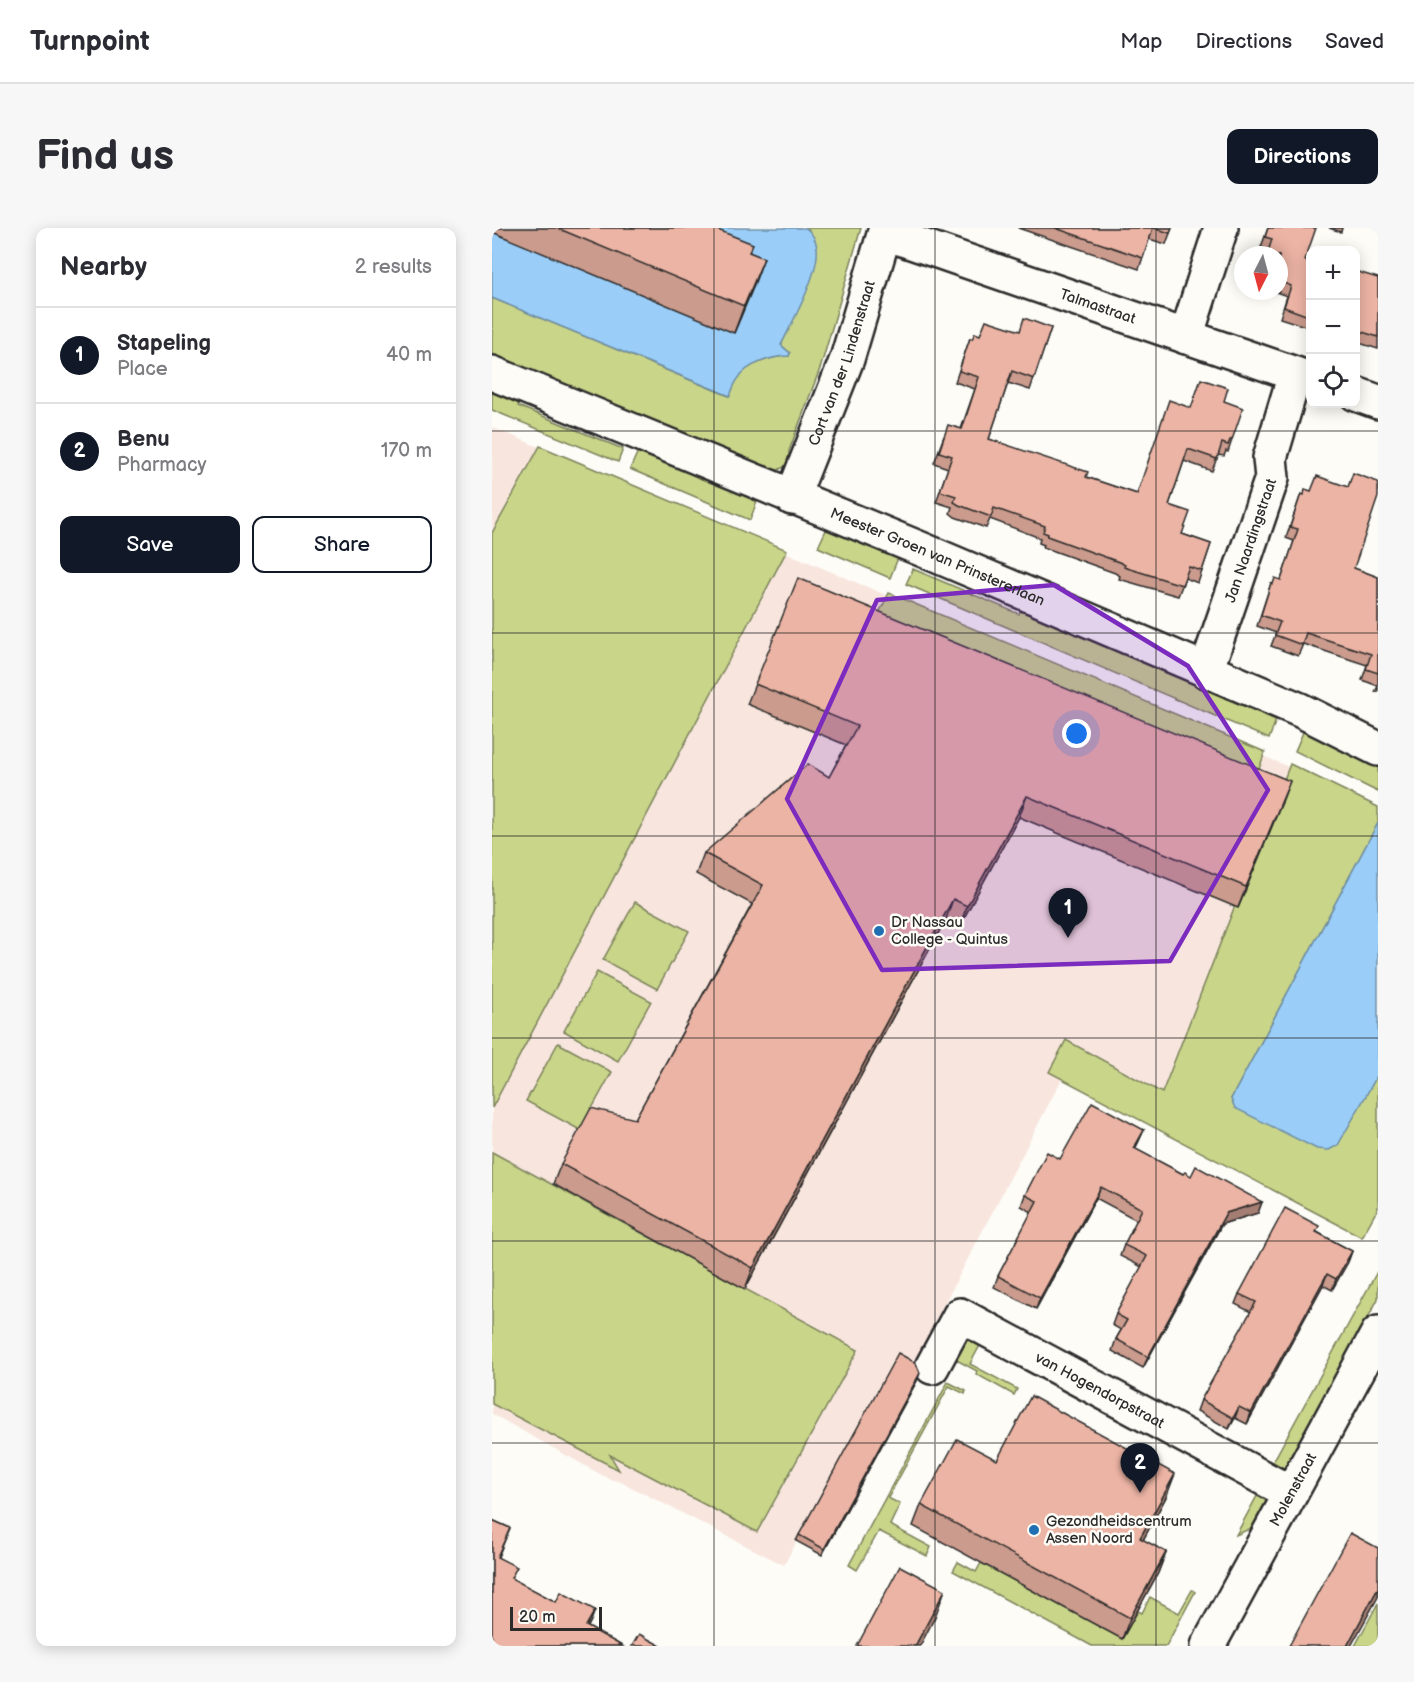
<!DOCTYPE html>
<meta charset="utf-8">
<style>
:root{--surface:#fff;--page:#f7f7f7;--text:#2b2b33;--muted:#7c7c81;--line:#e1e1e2;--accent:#111827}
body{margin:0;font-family:"Balsamiq Sans",sans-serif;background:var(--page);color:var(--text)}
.controls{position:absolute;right:18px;top:18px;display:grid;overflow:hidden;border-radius:12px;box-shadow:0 3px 15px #0003}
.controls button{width:54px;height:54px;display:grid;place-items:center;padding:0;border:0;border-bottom:2px solid var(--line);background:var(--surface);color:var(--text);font:30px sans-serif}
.compass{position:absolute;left:742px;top:18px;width:54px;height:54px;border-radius:50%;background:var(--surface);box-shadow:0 3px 15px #0003;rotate:186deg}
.scale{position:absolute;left:18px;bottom:15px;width:92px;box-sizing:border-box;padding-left:6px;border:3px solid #2b2b2b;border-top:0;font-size:16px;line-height:21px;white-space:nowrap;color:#2b2b2b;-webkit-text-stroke:4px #fdfcf7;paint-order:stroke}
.you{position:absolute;left:585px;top:506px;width:21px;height:21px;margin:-15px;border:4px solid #fff;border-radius:50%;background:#1a73e8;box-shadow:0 0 0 9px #1a73e833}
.badge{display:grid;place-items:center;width:39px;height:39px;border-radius:50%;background:var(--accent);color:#fff;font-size:20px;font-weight:700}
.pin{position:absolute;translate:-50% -50px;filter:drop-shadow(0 2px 3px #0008)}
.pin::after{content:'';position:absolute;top:32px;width:21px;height:18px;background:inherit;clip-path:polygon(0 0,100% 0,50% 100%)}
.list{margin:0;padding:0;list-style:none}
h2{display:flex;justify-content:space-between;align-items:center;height:78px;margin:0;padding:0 24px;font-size:26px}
h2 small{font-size:20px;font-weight:400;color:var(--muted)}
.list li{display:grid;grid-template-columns:39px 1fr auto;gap:18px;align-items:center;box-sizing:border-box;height:96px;padding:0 24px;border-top:2px solid var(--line)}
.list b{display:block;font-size:22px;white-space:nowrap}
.list p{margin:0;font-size:20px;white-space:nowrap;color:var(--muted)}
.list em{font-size:20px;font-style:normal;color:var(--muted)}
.actions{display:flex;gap:12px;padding:18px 24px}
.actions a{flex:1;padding:14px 0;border:2px solid var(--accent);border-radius:12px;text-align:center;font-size:21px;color:var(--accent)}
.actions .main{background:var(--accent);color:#fff}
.icon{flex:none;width:33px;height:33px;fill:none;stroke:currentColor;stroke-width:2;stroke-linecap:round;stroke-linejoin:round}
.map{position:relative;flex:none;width:886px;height:1418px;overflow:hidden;border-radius:12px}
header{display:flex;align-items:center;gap:36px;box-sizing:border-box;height:84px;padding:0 30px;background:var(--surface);border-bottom:2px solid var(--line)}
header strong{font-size:28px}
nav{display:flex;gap:33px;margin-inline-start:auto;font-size:21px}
.intro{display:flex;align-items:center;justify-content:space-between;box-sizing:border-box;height:144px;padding:0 36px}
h1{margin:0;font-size:42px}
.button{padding:15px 27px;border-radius:12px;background:var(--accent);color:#fff;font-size:21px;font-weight:700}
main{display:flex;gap:36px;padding:0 36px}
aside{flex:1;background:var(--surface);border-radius:12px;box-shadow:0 3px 15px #0003}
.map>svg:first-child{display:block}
</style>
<header>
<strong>Turnpoint</strong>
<nav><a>Map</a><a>Directions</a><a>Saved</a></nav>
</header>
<div class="intro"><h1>Find us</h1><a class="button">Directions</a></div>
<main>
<aside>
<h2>Nearby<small>2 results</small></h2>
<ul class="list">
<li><span class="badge">1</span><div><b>Stapeling</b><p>Place</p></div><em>40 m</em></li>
<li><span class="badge">2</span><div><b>Benu</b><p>Pharmacy</p></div><em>170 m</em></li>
</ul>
<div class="actions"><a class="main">Save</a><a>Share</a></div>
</aside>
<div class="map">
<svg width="886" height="1418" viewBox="0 0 886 1418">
<rect width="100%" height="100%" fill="#fdfcf7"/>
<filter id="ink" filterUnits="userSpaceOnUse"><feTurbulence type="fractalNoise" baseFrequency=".0167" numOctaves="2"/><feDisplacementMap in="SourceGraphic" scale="12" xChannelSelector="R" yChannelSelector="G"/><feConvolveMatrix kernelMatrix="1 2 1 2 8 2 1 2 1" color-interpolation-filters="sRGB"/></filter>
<g filter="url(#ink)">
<polygon fill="#f8e6de" points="0,199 851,562 671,895 573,845 421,1136 331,1265 292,1337 129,1254 117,1251 0,1186"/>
<g fill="#c9d589" stroke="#7a805a" stroke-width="1.5">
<path d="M314,0H369L329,138L297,223L296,237L286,242L272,239L0,127V70L237,168C240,162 242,156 245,150C255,136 281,128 297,128L298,125L289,117L298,98L317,3Z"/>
<polygon points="0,162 28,173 26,178 131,221 126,234 0,182"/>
<polygon points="48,218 295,322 0,880 0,305"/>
<polygon points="147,221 266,271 258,292 138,241"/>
<polygon points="335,300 406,330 398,350 326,319"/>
<polygon points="421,341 527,386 529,381 784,492 777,511 414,356"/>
<polygon points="397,365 773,524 763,552 380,399"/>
<polygon points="812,502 886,539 886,564 803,523"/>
<polygon points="798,536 886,579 886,595 739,871 846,916 886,846 886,980 870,1009 557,844 574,812 670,865"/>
<polygon points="143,674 197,703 165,761 111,732"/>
<polygon points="105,744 159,773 126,833 72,803"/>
<polygon points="66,815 120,844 88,902 34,873"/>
<polygon points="0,924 366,1122 265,1304 118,1227 127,1242 0,1176"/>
<polygon points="886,1042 886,1071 793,1241 781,1234"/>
<polygon points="472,1109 491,1112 478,1136 525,1161 522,1167 484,1146 485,1143 459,1129"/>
<polygon points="456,1154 474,1163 473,1166 457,1158 396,1270 408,1276 398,1297 439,1319 435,1328 387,1303 365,1342 357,1337"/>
<polygon points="765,1268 776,1273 762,1299 744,1307"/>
<polygon points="466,1334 484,1344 489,1335 630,1411 646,1383 650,1385 658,1369 687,1385 700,1362 703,1364 674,1418 600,1418 461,1343"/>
<polygon points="886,1375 886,1418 863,1418"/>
</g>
<g fill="#9acef8" stroke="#6e8da6" stroke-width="1.5">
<path d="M0,0H314C320,5 324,11 325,20C328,44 300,95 289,117L298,125L297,128C281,128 254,136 246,151C242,156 240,163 238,168L0,70Z"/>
<polygon points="886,595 886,846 846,917 837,922 825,921 743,880 739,871"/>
</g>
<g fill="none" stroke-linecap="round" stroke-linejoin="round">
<defs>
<g id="minor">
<path id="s1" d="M393,5L818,151"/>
<polyline points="694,109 729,0"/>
<path id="s2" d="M0,145L429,321L808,482L886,521"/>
<polyline points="864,166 886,174"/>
<path id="s3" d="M300,270L355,131L394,0"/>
<path id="s4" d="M714,443L780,250L778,230L803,146"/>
<path id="s5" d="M440,1139L468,1087L799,1265"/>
<path id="s6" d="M716,1418L886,1105"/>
</g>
</defs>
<use href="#minor" stroke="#2b2b2b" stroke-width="38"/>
<use href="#minor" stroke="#fdfcf7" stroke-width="33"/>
</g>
<g fill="#cb9b8d" stroke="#2b2b2b" stroke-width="1.5">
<polygon points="0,0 221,0 258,24 262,57 242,105 0,4"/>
<polygon points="526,0 680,0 674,16 657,11 647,41"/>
<polygon points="776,0 813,32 819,34 819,100 788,90 795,68 781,63 787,63 787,27 769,19"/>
<polygon points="837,0 850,0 849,4"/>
<polygon points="864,49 886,50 886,121 864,114"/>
<polygon points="559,100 538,162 516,155 497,211 594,249 645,266 699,180 732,173 740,212 736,224 734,223 732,228 726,227 720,243 692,233 677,277 690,306 719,316 706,355 693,350 686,368 627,351 628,348 623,345 551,319 552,317 547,315 548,310 498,291 494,300 463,289 458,285 460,279 444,274 456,240 442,235 452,208 469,201 483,161 463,154 478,110 480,111 488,107"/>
<polygon points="809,266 862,340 886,349 886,464 883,464 886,458 870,452 875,437 811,416 806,428 779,418 784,405 765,398 779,355 781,356 789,352 802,313 794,310"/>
<polygon points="263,456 790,574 746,680 527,589 467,699 454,691 253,1061 61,956 69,936 143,891 260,676 204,646 212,625 337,549 354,517 255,476"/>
<polygon points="652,902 643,921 691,946 699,948 770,974 766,985 730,996 651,1140 620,1123 624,1111 629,1102 620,1097 624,1086 650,1039 628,1028 632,1017 645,992 604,970 544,1081 502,1059 506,1048 540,984 529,978 533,967 568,931"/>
<polygon points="825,1004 860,1023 856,1034 840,1062 831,1057 755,1196 743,1190 737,1201 705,1183 709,1172 759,1084 743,1076 747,1066"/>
<polygon points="426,1151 330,1327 304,1313 307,1307"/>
<polygon points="505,1232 675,1267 651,1312 674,1324 666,1345 630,1411 421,1298 429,1277"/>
<polygon points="0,1292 18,1300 6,1329 20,1351 64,1374 103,1382 96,1399 130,1418 0,1418"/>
</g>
<g fill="#a57e73" stroke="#2b2b2b" stroke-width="1.5">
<polygon points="272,30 262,57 242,105 252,78"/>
<polygon points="798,553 790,574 746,680 754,659"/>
<polygon points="535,568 527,589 467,699 475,678"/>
<polygon points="461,671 454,691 253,1061 261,1040"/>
<polygon points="652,902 647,913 638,931 642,920"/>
<polygon points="609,959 604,970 544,1081 548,1070"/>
<polygon points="770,974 766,985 730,996 651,1140 656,1129 734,985"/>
<polygon points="860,1023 856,1034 840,1062 844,1051"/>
<polygon points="835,1046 831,1057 755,1196 759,1185"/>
<polygon points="428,1145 426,1151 330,1327 332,1321"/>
<polygon points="747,1179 743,1190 737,1201 741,1190"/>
<polygon points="683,1246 675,1267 641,1331 648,1310"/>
<polygon points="674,1324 666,1345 630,1411 638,1390"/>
<polygon points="886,1360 886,1369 859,1418 855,1418"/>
<polygon points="453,1362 443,1389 428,1418 423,1418"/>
<polygon points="103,1382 99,1393 90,1409 94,1398"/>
</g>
<g fill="#ecb4a4" stroke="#2b2b2b" stroke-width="1.5">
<polygon points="65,0 221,0 261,16 257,24 272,30 252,78"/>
<polygon points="563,0 661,0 651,30"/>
<polygon points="662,0 680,0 678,5"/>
<polygon points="776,0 824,0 813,32 819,34 819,89 792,79 799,58 787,53 787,27 775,27 780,11 773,9"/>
<polygon points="866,44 886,50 886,109 864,102 864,49"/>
<polygon points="532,90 559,100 542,151 520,143 497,211 596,244 594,249 645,266 677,172 699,180 709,151 736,160 732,173 751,180 740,212 738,212 736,217 730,215 725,231 696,221 677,277 698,284 690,306 719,316 710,343 697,339 690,357 632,339 633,337 627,334 555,308 556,306 551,304 553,298 502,280 499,289 467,277 462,274 464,268 448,263 460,228 447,224 456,197 470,201 487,149 467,143 478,110 480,111 483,105 488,107 494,92 528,103"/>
<polygon points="861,245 886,254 886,269 862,340 886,349 886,445 874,441 879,426 814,405 810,417 783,407 788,394 769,387 779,355 781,356 783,350 789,352 806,301 798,299 809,266 812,267 813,261 819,263 825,248 856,259"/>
<polygon points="306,350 798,553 754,659 535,568 475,678 461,671 261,1040 69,936 99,880 143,891 271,657 212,625 316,536 337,549 365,498 263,456"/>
<polygon points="600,874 652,902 642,920 691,946 693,944 699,948 704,938 770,974 734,985 656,1129 624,1111 635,1092 624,1086 655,1028 632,1017 650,981 609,959 548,1070 506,1048 545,973 533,967 555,924 568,931"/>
<polygon points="793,980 827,998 824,1004 860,1023 844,1051 835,1046 759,1185 747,1179 741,1190 709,1172 764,1074 747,1066"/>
<polygon points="406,1125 424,1135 428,1145 332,1321 307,1307"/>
<polygon points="539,1168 683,1246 648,1310 674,1324 638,1390 429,1277 465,1211 505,1232"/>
<polygon points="0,1292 18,1300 5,1329 25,1339 19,1350 64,1374 69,1364 103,1382 94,1398 130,1418 8,1418 0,1414"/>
<polygon points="858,1305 886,1320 886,1360 855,1418 797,1418"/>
<polygon points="408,1338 453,1362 423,1418 365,1418"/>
<polygon points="147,1406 169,1418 140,1418"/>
</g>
</g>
<path fill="#7b2cbf" fill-opacity="0.2" stroke="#7b2cbf" stroke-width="4.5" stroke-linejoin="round" d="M562,357L696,438L776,562L678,733L390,742L295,571L385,372Z"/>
<path fill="none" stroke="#2b2b2b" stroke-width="1.5" stroke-opacity="0.55" d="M222,0V1418M443,0V1418M664,0V1418M0,203H886M0,405H886M0,608H886M0,810H886M0,1013H886M0,1215H886"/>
<g fill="#1f6fb2" stroke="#fdfcf7" stroke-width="2">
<circle cx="387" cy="703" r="6"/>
<circle cx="542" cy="1302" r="6"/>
</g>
<g text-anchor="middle" stroke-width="5" stroke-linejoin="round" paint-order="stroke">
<g font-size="15" fill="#2b2b2b" stroke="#fdfcf7">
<text dy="5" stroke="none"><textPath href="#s1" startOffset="225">Talmastraat</textPath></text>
<text dy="5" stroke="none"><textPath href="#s3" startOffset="144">Cort van der Lindenstraat</textPath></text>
<text dy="5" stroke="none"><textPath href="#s4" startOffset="138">Jan Naardingstraat</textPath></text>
<text dy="5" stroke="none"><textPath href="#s2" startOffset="482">Meester Groen van Prinstererlaan</textPath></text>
<text dy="5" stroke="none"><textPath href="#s5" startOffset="218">van Hogendorpstraat</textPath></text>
<text dy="5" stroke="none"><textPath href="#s6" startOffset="178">Molenstraat</textPath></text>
</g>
<g font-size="15" fill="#2b2b2b" stroke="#fdfcf7" text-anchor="start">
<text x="399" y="699">Dr Nassau<tspan x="399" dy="17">College - Quintus</tspan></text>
<text x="554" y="1298">Gezondheidscentrum<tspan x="554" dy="17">Assen Noord</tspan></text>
</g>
</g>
</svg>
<div class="controls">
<button>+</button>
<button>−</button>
<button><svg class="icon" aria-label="locate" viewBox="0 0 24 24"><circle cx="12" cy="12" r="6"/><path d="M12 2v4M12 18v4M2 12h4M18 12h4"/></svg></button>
</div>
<svg class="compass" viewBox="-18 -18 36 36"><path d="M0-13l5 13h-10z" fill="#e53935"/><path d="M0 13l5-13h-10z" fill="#7c7c81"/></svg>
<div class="scale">20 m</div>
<div class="you"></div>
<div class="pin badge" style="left:576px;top:710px">1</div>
<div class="pin badge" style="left:648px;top:1265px">2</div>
</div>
</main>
